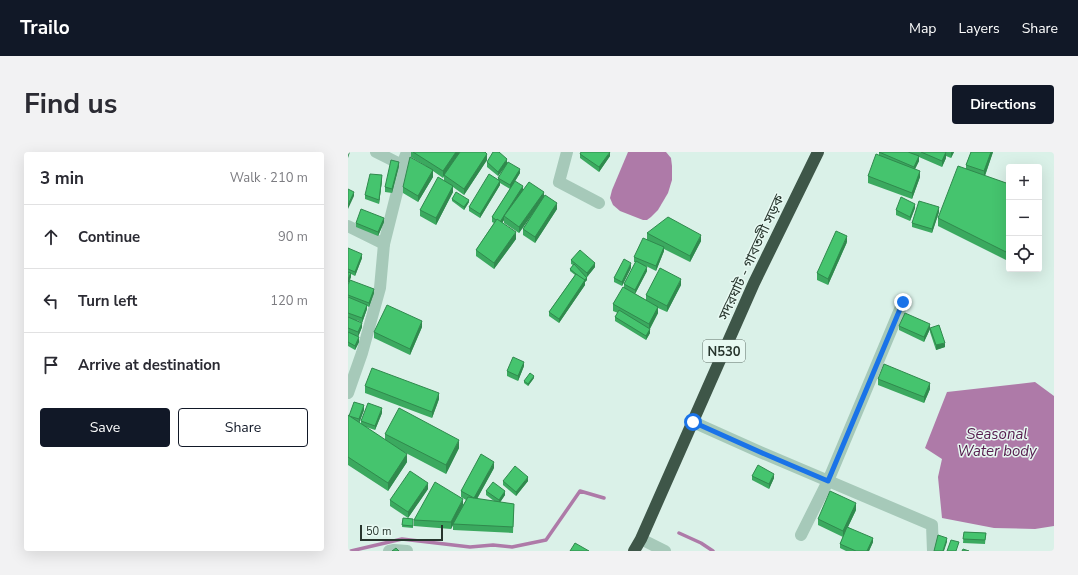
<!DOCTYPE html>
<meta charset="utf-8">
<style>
:root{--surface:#fff;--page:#f2f2f3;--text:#2b2b33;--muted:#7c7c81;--line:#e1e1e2;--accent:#111827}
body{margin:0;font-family:"Nunito Sans","Noto Sans Bengali",sans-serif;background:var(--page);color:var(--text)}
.controls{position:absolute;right:12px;top:12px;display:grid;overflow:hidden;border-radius:4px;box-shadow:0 4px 16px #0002}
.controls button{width:36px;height:36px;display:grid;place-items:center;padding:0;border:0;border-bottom:1px solid var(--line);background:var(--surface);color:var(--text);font:20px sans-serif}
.scale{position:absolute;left:12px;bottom:10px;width:83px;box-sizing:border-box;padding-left:4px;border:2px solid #27352d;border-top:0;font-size:11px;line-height:14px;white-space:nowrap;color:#27352d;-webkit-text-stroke:3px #e7f9f2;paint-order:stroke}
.stop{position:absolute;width:12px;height:12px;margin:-9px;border:3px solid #1a73e8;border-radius:50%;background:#fff}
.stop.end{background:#1a73e8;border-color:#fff;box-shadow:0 1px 4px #0008}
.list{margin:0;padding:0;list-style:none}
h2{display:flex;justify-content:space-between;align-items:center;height:52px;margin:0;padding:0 16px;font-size:17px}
h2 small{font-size:13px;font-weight:400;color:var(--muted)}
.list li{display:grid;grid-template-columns:26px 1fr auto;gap:12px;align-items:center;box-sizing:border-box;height:64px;padding:0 16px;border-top:1px solid var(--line)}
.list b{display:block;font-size:15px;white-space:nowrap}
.list em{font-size:13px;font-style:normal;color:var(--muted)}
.actions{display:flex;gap:8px;padding:12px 16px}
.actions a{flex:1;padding:9px 0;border:1px solid var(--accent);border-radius:4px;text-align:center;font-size:14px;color:var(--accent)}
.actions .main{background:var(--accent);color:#fff}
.icon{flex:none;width:22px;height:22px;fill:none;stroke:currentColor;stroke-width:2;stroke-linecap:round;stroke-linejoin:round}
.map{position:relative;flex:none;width:706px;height:399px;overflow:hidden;border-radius:4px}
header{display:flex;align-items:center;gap:24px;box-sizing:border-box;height:56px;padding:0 20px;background:var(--accent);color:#fff}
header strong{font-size:19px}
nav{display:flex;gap:22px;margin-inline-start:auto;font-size:14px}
.intro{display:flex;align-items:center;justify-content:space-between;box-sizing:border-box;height:96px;padding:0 24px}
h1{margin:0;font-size:28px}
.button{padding:10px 18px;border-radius:4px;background:var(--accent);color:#fff;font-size:14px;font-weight:700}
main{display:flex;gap:24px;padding:0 24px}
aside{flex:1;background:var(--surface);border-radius:4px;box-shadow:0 4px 16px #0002}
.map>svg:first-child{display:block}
</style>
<header>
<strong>Trailo</strong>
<nav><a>Map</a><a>Layers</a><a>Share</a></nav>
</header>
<div class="intro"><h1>Find us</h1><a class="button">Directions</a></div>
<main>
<aside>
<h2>3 min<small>Walk · 210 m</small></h2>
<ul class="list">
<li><svg class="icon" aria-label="ahead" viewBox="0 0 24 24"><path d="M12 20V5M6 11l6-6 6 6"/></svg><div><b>Continue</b></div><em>90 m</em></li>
<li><svg class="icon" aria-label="left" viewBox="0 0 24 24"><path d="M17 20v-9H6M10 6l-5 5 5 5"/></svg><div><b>Turn left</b></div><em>120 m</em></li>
<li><svg class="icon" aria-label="arrive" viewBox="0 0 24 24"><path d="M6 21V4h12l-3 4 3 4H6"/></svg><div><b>Arrive at destination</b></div></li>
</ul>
<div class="actions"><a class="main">Save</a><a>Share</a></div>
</aside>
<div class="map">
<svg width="706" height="399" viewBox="0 0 706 399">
<rect width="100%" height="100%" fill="#daf1e8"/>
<g fill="#ae7aa8">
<polygon points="280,0 318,0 323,6 324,14 324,28 320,41 310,58 303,65 299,68 295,68 272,59 265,53 262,46 264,38"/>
<polygon points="687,230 706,244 706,374 687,377 646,376 594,366 590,325 594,307 577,296 599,240"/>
</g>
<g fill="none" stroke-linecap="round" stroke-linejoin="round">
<g stroke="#ae7aa8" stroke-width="3.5">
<polyline points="331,381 353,391 365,399"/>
<polyline points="3,399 54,387 122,395 145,393 164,395 198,388 232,339 256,346"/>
</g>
<g stroke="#a6c9b9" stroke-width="12">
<polyline points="28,0 54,13"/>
<polyline points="219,0 211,30 251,51"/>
<polyline points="0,74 36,92"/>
<polyline points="0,241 14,201 32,136 36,92 49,40 54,13 59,0"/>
<polyline points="345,270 412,300 584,373 585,399"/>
<polyline points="453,383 480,329 555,150"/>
<polyline points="293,387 317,399"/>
<polyline points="41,399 46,398 59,399"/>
</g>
<polyline stroke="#3e5648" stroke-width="12" points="286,399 293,387 406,131 470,0"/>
</g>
<g fill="#3ba95f">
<polygon points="63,0 137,0 139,8 116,43 105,35 105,40 88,73 72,64 72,58 96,29 96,24 95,26 85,19 85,25 70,50 55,41 55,35 78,14 63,5"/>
<polygon points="531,0 606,0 603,6 598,4 598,6 594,15 571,5 571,9 567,17 572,25 564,47 520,31 520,24 531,4"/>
<polygon points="623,0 645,0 637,24 661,32 661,99 658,108 590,74 590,66 618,17 618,13"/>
<polygon points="232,2 262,4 251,20 232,6"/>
<polygon points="139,10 159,11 172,21 166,31 175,38 196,45 209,57 187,91 175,83 175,77 187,58 171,81 156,71 156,68 154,71 168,87 146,117 128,104 128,98 146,71 144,70 144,65 162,37 152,31 152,33 132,66 121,59 121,55 150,28 150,26 157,15 150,24 139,15"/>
<polygon points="51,14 44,41 37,40 37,35"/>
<polygon points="34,28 31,52 17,47 17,43"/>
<polygon points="104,47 121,50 116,58 104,49"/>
<polygon points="567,56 562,69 548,63 548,58"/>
<polygon points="591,60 584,81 564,75 564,71"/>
<polygon points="36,70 30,84 8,75 8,71"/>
<polygon points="299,81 353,89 342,110 316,97 316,99 308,119 298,114 299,119 287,142 298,148 298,143 333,133 319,160 310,156 310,161 302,177 302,181 298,188 267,169 267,165 270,161 265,159 265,152 276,136 276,132 288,110 286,110 286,105 299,87"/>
<polygon points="499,90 480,133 469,128 469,121"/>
<polygon points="0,96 14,106 7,124 3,122 3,125 0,132"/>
<polygon points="223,108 247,115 239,125 239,128 237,130 237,133 211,171 201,164 201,160 227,123 222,119 222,117 225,113 223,112"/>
<polygon points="283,116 274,134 266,130 266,126"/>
<polygon points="0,133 26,141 21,155 19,154 19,157 14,171 9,168 14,175 10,185 11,190 7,198 0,194"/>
<polygon points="551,174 582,177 576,190 551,178"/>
<polygon points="74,175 62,203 26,186 26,180"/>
<polygon points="582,176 597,195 588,198 582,180"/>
<polygon points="176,214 170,229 159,224 159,219"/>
<polygon points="186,226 180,234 176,231 176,229"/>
<polygon points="530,227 582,237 576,251 530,233"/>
<polygon points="17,234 91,247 84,266 17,241"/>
<polygon points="16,258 11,270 13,272 13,269 34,261 27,278 18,275 37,288 37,282 111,296 98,322 54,299 59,310 40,339 0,313 0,263 1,264"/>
<polygon points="146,316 129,347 146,349 138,343 138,339 157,343 152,350 166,352 165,381 105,378 105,373 103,377 66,374 66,368 115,353 118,348 113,345 113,339"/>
<polygon points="404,324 426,326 421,337 404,328"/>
<polygon points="155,329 180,329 168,344 155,333"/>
<polygon points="80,337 60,366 42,354 42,348"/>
<polygon points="508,358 500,375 525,390 521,399 498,399 492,396 492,392 495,385 470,373 470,367"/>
<polygon points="55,366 65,367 65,376 54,375"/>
<polygon points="616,380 638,381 637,392 615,391"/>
</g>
<g fill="#30894d">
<polygon points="0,0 2,0 0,6"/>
<polygon points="108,0 112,0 96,23 95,26 95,19"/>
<polygon points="262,0 262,4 251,20 251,15"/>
<polygon points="598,0 598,6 594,15 594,9"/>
<polygon points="603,0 606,0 603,6"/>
<polygon points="643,0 645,0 636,26 636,19"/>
<polygon points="139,2 139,8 116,43 116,37"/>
<polygon points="571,4 571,9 566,19 566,15"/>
<polygon points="159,7 159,12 150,24 150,20"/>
<polygon points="51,10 51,14 44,41 44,37"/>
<polygon points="172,17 172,21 162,37 162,33"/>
<polygon points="85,18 85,25 70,50 70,44"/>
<polygon points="572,19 572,25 564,47 564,41"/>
<polygon points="34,23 34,28 31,52 31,48"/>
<polygon points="152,29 152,33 132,66 132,62"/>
<polygon points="105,34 105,40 88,73 88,66"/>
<polygon points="175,34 175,39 156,64 156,68 152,75 152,70"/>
<polygon points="6,40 6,44 0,57 0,53"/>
<polygon points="196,40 196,46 171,81 171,75"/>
<polygon points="121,48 121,50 116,58 116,55"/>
<polygon points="209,51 209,57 187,91 187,85"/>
<polygon points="567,52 567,56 562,69 562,65"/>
<polygon points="591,55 591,60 584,81 584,77"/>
<polygon points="36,66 36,70 30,84 30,80"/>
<polygon points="168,80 168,87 146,117 146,111"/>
<polygon points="353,83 353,89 342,110 342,104"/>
<polygon points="499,84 499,90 480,133 480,127"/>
<polygon points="661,90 661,99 658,108 658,100"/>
<polygon points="316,95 316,99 308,119 308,114"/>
<polygon points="14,102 14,106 7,124 7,120"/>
<polygon points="247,111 247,115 239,125 239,121"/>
<polygon points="283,111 283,116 274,134 274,130"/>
<polygon points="299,115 299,119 287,142 287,138"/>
<polygon points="3,121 3,125 0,132 0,127"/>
<polygon points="239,126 239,128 237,130 237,133 211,171 211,167 235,129"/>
<polygon points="333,127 333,133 319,160 319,154"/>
<polygon points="26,137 26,141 21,155 21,151"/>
<polygon points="19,153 19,157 14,171 14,166"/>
<polygon points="310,155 310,161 301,178 301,172"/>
<polygon points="74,169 74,175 62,203 62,197"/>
<polygon points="14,171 14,175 10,185 10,180"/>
<polygon points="582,172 582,177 576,190 576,185"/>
<polygon points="302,177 302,181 298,188 298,184"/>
<polygon points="11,185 11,190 7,198 7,194"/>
<polygon points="597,191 597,195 588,198 588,193"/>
<polygon points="176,210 176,214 170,229 170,224"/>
<polygon points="186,224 186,226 180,234 180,232"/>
<polygon points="582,231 582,237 576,251 576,245"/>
<polygon points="91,241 91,247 84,266 84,260"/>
<polygon points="16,253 16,258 11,272 11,267"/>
<polygon points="34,256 34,261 27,278 27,274"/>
<polygon points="111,288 111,296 98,322 98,313"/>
<polygon points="59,302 59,310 40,339 40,331"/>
<polygon points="146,310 146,316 126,352 126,346"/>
<polygon points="426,322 426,326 421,337 421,332"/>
<polygon points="180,325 180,329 168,344 168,340"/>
<polygon points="80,331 80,337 60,366 60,360"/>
<polygon points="157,339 157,343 151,352 151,348"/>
<polygon points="115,347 115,353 103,377 103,370"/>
<polygon points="508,351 508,358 495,385 495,379"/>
<polygon points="525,386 525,390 521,399 519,399"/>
<polygon points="599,386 599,390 596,399 595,399"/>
</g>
<g fill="#45c46e" stroke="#30894d">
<polygon points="65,0 108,0 95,19"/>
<polygon points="112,0 137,0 139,2 116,37 96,23"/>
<polygon points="145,0 151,0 159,7 150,20 139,10"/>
<polygon points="233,0 262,0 251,15 232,2"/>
<polygon points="531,0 560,0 571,4 566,15"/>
<polygon points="573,0 598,0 594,9"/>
<polygon points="623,0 643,0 636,19 618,13"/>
<polygon points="528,2 572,19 564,41 520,24"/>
<polygon points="62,5 85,18 70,44 55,35"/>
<polygon points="43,8 51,10 44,37 37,35"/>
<polygon points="160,10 172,17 162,33 150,26"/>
<polygon points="610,14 661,32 661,90 658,100 590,66"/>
<polygon points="22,22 34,23 31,48 17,43"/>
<polygon points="141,22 152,29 132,62 121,55"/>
<polygon points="90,25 105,34 88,66 72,58"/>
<polygon points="167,29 175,34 152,70 149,67 148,68 144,65"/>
<polygon points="181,30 196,40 171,75 156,64"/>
<polygon points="0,37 6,40 0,53"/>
<polygon points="108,40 121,48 116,55 104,47"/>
<polygon points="197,43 209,51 187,85 175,77"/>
<polygon points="553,45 567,52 562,65 548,58"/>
<polygon points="571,49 591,55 584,77 564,71"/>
<polygon points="13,57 36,66 30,80 8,71"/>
<polygon points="320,65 353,83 342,104 299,81"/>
<polygon points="149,67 168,80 146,111 128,98"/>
<polygon points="488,79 499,84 480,127 469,121"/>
<polygon points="295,86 316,95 308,114 286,105"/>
<polygon points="0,96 14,102 7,120 0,117"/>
<polygon points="232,98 247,111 239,121 223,108"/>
<polygon points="276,107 283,111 274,130 266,126"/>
<polygon points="288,109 299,115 287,138 276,132"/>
<polygon points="226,112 239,126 236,128 228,122 222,117"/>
<polygon points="312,116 333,127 319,154 298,143"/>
<polygon points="0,120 3,121 0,127"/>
<polygon points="228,122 237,128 211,167 201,160"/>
<polygon points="2,128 26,137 21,151 0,143 0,133"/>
<polygon points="275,135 310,155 301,172 265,152"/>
<polygon points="0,145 19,153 14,166 0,161"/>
<polygon points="39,153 74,169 62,197 26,180"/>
<polygon points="271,158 302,177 298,184 267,165"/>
<polygon points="557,161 582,172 576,185 551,174"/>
<polygon points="0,165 14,171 10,180 0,176"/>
<polygon points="591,173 597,191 588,193 582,176"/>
<polygon points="0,180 11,185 7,194 0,190"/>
<polygon points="165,205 176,210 170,224 159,219"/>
<polygon points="536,212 582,231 576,245 530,227"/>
<polygon points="24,216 91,241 84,260 17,234"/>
<polygon points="182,221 186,224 180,232 176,229"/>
<polygon points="6,250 16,253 11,267 1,264"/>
<polygon points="20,251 34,256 27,274 13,269"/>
<polygon points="51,256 111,288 98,313 37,282"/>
<polygon points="0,263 59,302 40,331 0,305"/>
<polygon points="133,302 146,310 126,346 166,352 165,375 105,372 120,345 126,346 113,339"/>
<polygon points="410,313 426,322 421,332 404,324"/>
<polygon points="167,314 180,325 168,340 155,329"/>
<polygon points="62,319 80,331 60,360 42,348"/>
<polygon points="87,330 115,347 103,370 66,368"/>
<polygon points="145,330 157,339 151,348 138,339"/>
<polygon points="482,339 508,351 495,379 470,367"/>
<polygon points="55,366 65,367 65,374 54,373"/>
<polygon points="499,375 525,386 519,399 508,399 492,392"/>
<polygon points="616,380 638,381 637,388 615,387"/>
<polygon points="590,383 599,386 595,399 586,399"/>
<polygon points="603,388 611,390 608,399 599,399"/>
<polygon points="227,391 241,399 222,399"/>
<polygon points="48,396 51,399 44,399"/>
<polygon points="615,397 621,399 614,399"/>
</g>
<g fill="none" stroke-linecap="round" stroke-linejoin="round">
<polyline stroke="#1a73e8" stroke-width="5" points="345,270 412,300 480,329 555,150"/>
</g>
<g text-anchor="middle" stroke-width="3" stroke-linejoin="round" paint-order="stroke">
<rect fill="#e7f9f2" stroke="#617068" stroke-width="1" x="355" y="188" width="42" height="22" rx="3"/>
<g font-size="13" font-weight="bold" fill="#27352d">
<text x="376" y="204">N530</text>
</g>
<g font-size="14" fill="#27352d" stroke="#e7f9f2">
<text transform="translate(403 105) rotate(-65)" y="5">সদরঘাট - গাবতলী সড়ক</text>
</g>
<g font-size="15" font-style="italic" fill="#561d4e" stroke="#e7f9f2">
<text x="649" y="287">Seasonal<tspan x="649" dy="17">Water body</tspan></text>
</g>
</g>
</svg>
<div class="controls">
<button>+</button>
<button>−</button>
<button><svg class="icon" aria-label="locate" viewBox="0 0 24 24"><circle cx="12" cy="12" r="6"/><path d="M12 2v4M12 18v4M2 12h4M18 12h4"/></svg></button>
</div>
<div class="scale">50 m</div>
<div class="stop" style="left:345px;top:270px"></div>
<div class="stop end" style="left:555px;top:150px"></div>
</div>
</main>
